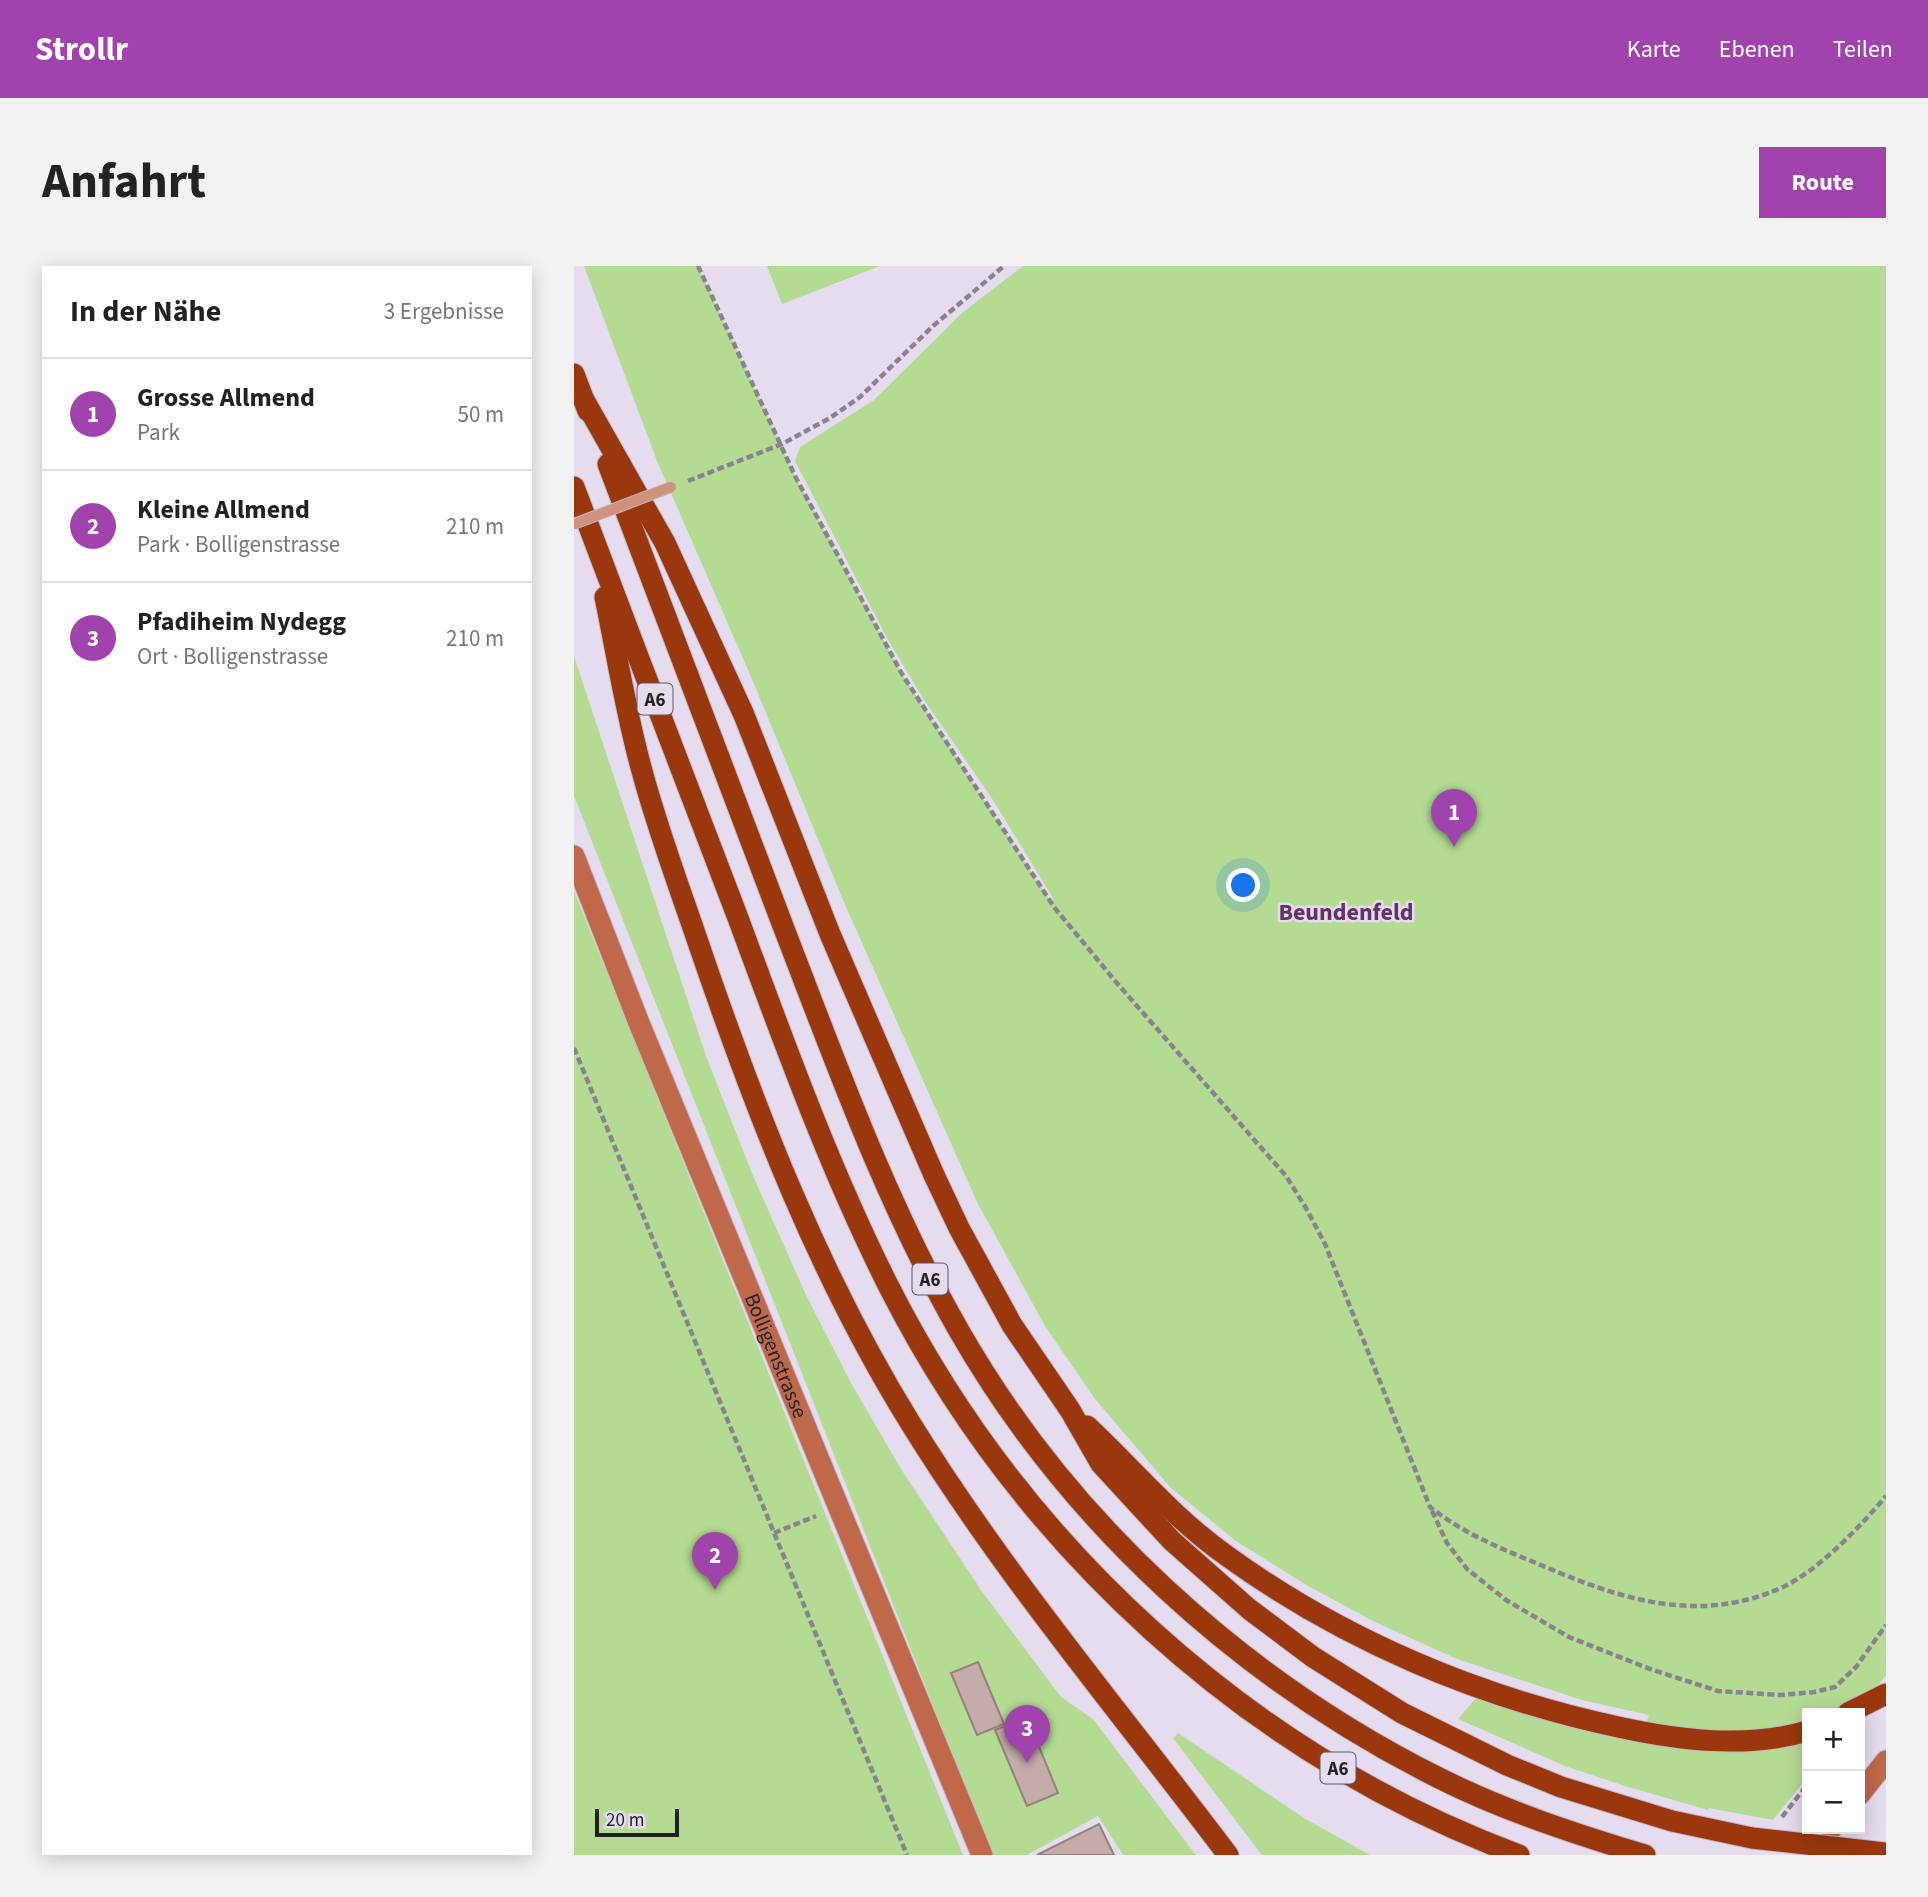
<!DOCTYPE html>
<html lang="de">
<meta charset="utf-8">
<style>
:root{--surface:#fff;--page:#f2f2f2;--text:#222;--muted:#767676;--line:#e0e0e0;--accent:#a143ac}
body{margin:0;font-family:"Source Sans 3",sans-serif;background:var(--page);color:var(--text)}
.controls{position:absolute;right:21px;bottom:21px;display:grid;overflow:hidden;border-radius:0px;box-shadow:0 4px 18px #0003}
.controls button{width:63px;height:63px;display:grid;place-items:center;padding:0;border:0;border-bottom:2px solid var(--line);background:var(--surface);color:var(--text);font:35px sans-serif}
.scale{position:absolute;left:21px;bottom:18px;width:84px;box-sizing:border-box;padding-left:7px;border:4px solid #221f25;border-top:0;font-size:19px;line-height:24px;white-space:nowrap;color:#221f25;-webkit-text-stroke:5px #e6dcef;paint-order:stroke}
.you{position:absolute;left:670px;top:620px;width:24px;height:24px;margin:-18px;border:5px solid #fff;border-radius:50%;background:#1a73e8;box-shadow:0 0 0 10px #1a73e833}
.badge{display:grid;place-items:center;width:46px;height:46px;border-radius:50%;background:var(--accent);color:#fff;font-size:23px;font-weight:700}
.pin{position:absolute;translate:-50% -58px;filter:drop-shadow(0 2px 4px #0008)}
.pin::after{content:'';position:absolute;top:37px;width:24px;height:21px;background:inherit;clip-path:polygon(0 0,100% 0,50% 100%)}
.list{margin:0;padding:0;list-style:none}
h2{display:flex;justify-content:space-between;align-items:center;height:91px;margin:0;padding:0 28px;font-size:30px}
h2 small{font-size:23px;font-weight:400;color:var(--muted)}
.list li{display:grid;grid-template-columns:46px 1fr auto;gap:21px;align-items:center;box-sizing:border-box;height:112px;padding:0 28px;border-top:2px solid var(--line)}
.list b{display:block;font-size:26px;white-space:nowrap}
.list p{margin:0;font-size:23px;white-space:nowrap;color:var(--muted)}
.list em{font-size:23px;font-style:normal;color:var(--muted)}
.map{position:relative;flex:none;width:1312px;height:1589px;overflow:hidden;border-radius:0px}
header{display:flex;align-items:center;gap:42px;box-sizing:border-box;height:98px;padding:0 35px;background:var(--accent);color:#fff}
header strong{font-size:33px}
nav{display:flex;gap:38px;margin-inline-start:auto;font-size:24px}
.intro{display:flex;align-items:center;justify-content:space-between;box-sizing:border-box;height:168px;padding:0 42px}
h1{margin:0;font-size:49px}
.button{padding:18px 32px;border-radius:0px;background:var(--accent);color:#fff;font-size:24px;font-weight:700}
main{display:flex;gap:42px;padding:0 42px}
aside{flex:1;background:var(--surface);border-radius:0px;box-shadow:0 4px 18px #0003}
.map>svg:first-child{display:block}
</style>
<header>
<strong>Strollr</strong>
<nav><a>Karte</a><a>Ebenen</a><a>Teilen</a></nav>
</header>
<div class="intro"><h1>Anfahrt</h1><a class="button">Route</a></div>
<main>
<aside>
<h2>In der Nähe<small>3 Ergebnisse</small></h2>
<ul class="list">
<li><span class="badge">1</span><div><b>Grosse Allmend</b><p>Park</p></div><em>50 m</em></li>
<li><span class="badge">2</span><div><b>Kleine Allmend</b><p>Park · Bolligenstrasse</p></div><em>210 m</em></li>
<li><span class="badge">3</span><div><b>Pfadiheim Nydegg</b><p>Ort · Bolligenstrasse</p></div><em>210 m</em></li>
</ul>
</aside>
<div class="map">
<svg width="1312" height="1589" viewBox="0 0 1312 1589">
<rect width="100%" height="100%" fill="#e6dcef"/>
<g fill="#b4db92">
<polygon points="10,0 124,0 222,212 328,408 479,639 479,632 417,531 348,431 313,372 221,195 226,181 300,134 389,46 449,0 1312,0 1312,1409 1283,1447 1233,1447 1233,1512 1199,1554 1135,1542 1134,1544 1051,1520 991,1500 884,1453 903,1431 1066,1474 1075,1449 1008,1434 883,1393 801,1356 734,1320 662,1275 597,1222 521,1133 471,1060 403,936 269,634 178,413 83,195"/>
<polygon points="193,0 306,0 208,38"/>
<polygon points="0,390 132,790 179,910 232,1029 277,1117 327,1203 407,1324 487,1431 519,1453 622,1589 549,1589 524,1550 453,1589 418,1589 0,530"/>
<polygon points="0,625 389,1589 0,1589"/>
<polygon points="604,1467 730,1552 796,1589 688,1589 599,1472"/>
</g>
<g fill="#c3aca9" stroke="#96807e" stroke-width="2">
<polygon points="404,1396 430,1458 403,1469 377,1407"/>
<polygon points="458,1449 464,1464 459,1466 484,1527 453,1540 421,1464"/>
<polygon points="525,1558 540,1589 463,1589"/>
</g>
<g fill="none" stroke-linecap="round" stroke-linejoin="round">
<defs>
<g id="secondary">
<path id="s1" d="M0,590L65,757L408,1589"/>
<polyline points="1286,1528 1312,1495"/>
<polyline points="1237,1589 1257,1563"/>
</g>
<g id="motorway">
<polyline points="0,108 14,145"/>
<polyline points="10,134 91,277 170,449 256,668 360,909 385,962 438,1059 496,1144 527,1198 598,1275 675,1343 739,1391 828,1447 933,1499 987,1521 1098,1555 1178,1572"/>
<path d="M34,198C93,352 151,506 209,660C262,797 311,935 384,1063C494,1256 667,1413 865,1512C931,1545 1001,1568 1071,1589"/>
<path d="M0,221C54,365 109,508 164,652C210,776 255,902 315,1021C446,1279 673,1488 945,1589"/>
<path d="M31,331C43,389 52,448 68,505C84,565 106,623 126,682C182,846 245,1010 337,1158C431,1310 547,1447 654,1589"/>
<path d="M513,1160C561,1205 598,1251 653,1290C769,1374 904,1431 1044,1461C1104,1474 1173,1483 1233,1465"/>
<polyline points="1274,1447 1312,1428"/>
</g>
</defs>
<use href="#secondary" stroke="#c3bacb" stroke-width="23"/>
<use href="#motorway" stroke="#c3bacb" stroke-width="23"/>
<g stroke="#89828f" stroke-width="4.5" stroke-dasharray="7 3.5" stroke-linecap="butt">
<path d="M124,0L222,212L328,408L480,641L542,716L712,910L732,942L751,978L856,1241C891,1269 933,1285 974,1302C1051,1335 1128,1358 1209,1321C1245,1304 1287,1260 1312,1230"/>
<polyline points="114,215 208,178 256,152 286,131 359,60 430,0"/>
<polyline points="0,782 333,1589"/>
<polyline points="858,1245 873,1277 893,1303 932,1334 995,1371 1076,1403 1144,1425 1207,1429 1240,1426 1261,1421 1282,1401 1312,1359"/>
<polyline points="200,1267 242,1250"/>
<polyline points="1208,1551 1233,1519"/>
</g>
<use href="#secondary" stroke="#c0684a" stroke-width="21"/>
<use href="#motorway" stroke="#9b370c" stroke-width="21"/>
<defs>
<polyline id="service-bridge" points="0,258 97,221"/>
<polyline id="motorway-bridge" points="1178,1572 1312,1587"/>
</defs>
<use href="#service-bridge" stroke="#c3bacb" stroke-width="12" stroke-linecap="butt"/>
<use href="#motorway-bridge" stroke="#c3bacb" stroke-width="23" stroke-linecap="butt"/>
<use href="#service-bridge" stroke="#ce927d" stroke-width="10"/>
<use href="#motorway-bridge" stroke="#9b370c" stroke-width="21"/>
</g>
<g text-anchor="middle" stroke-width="5" stroke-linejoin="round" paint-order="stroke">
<g fill="#e6dcef" stroke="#5d5862" stroke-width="2">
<rect x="63.5" y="417.5" width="35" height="31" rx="5"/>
<rect x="338.5" y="997.5" width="35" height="31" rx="5"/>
<rect x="746.5" y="1486.5" width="35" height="31" rx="5"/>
</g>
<g font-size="19" font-weight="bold" fill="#221f25">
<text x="81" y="440">A6</text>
<text x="356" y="1020">A6</text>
<text x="764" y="1509">A6</text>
</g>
<g font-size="21" fill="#221f25" stroke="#e6dcef">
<text dy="7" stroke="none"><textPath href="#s1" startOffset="539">Bolligenstrasse</textPath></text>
</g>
<g font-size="24" font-weight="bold" fill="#623367" stroke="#e6dcef">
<text x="772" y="654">Beundenfeld</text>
</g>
</g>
</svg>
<div class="controls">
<button>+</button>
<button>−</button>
</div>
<div class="scale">20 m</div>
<div class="you"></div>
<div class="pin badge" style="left:880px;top:581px">1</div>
<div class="pin badge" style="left:141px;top:1324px">2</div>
<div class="pin badge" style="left:453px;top:1497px">3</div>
</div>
</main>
